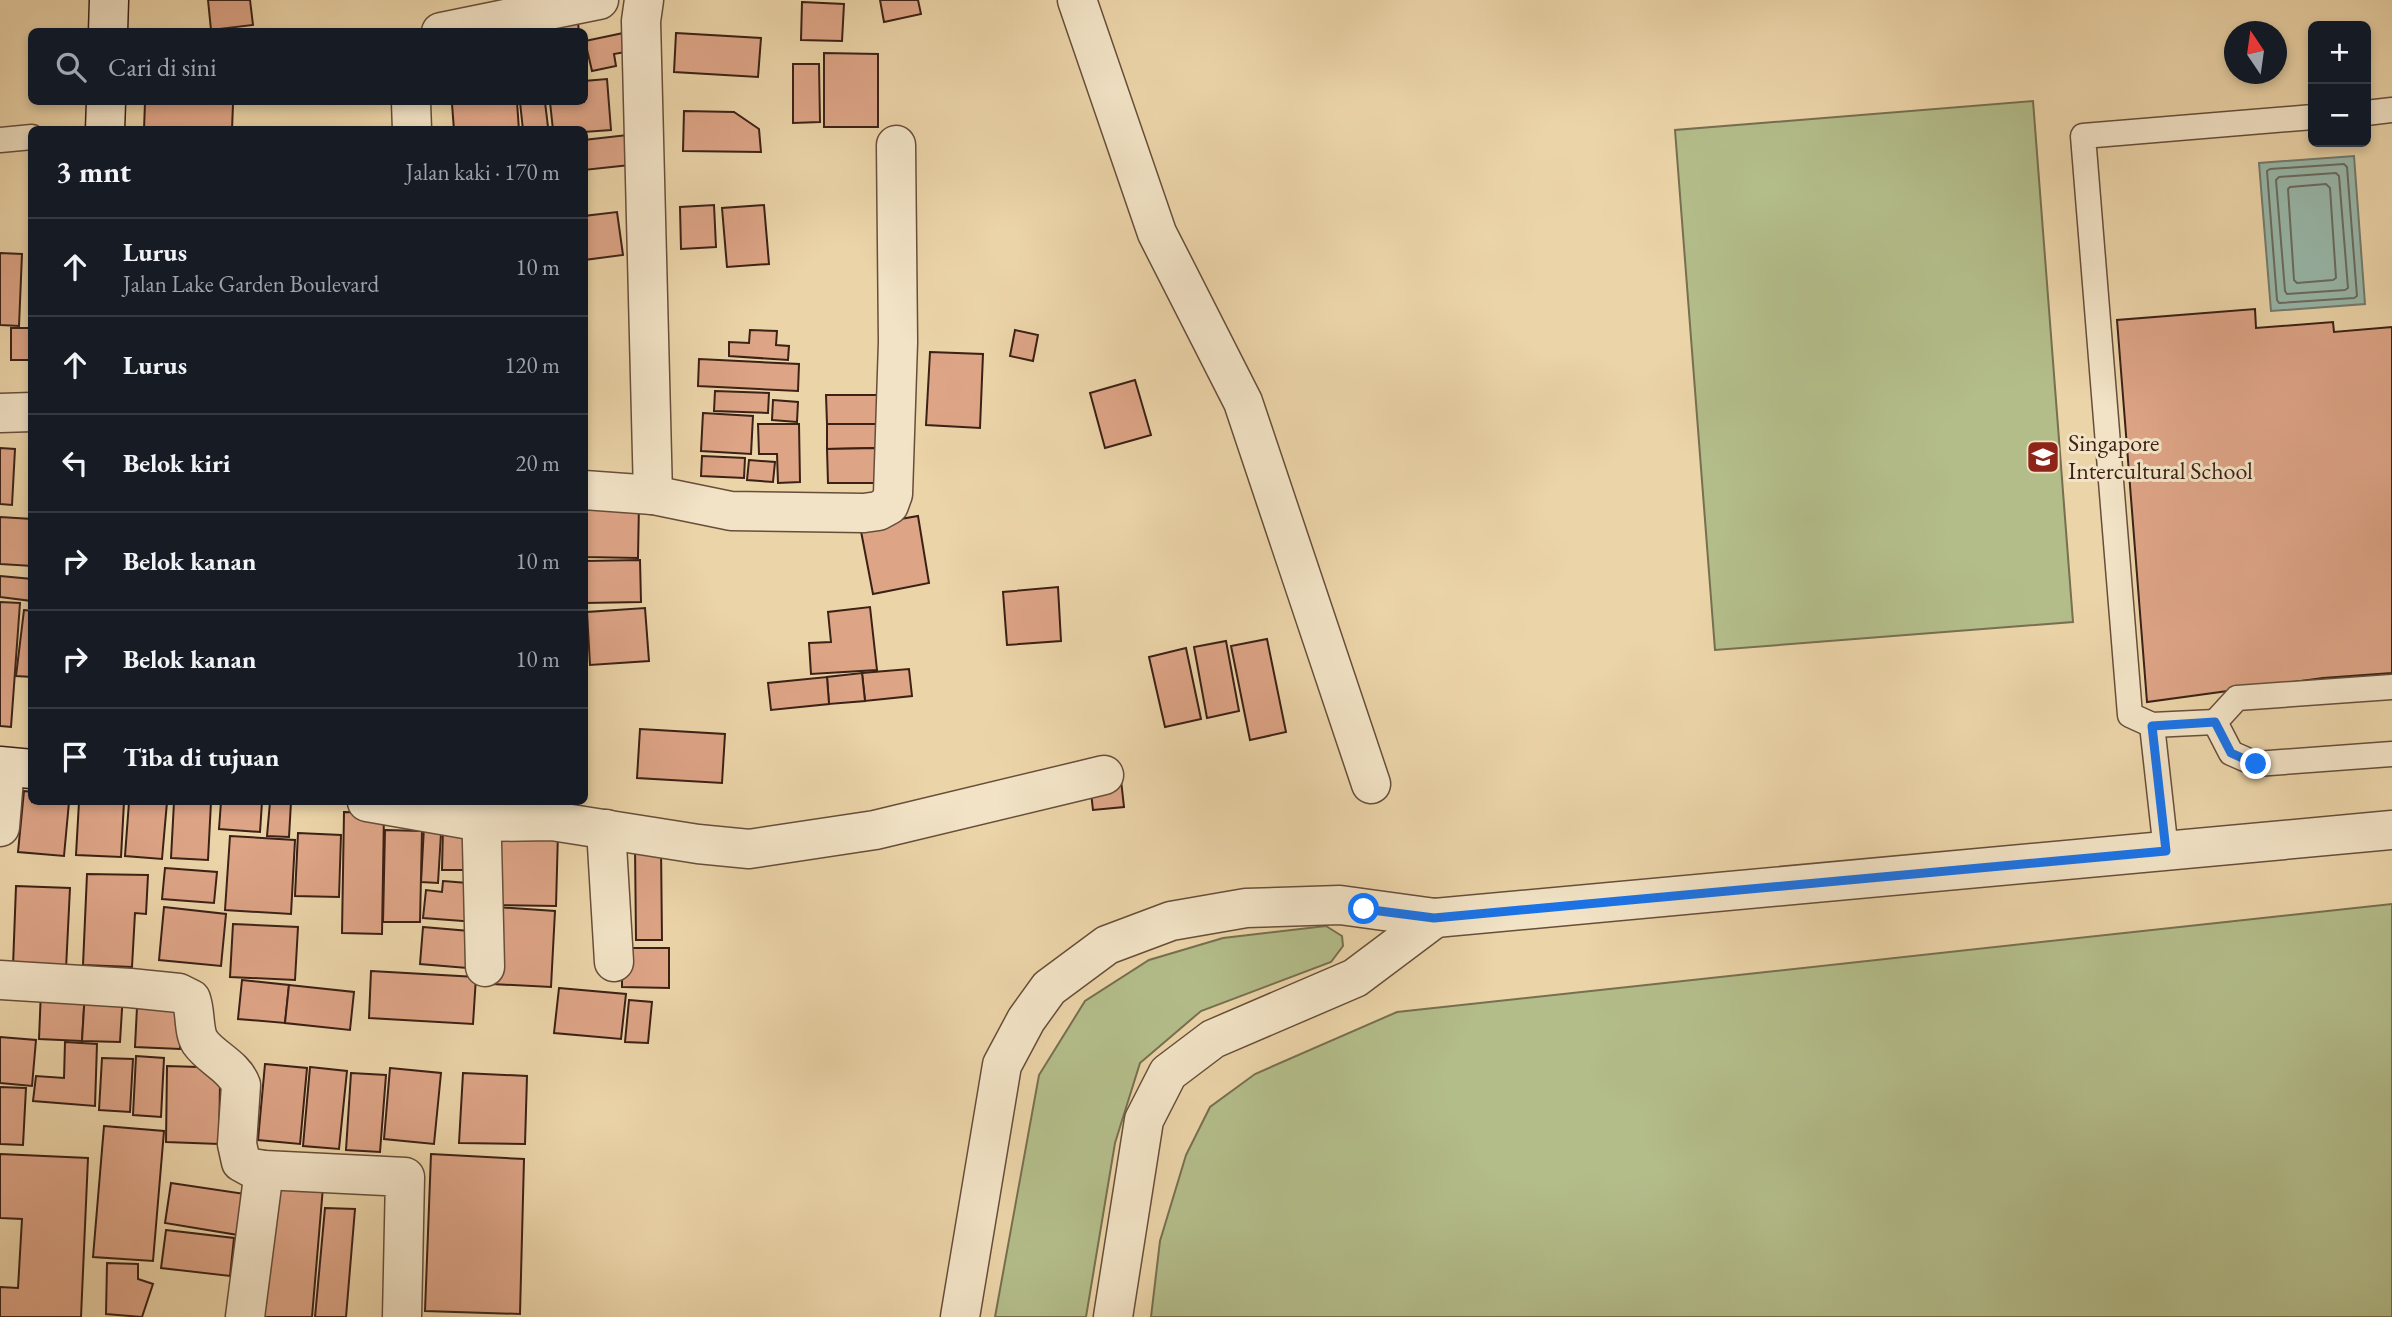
<!DOCTYPE html>
<html lang="id">
<meta charset="utf-8">
<style>
:root{--surface:#171b24;--page:#20242c;--text:#f1f3f6;--muted:#9ea1a6;--line:#363941}
body{margin:0;font-family:"EB Garamond",serif;background:var(--page);color:var(--text)}
.controls{position:absolute;right:21px;top:21px;display:grid;overflow:hidden;border-radius:10px;box-shadow:0 4px 10px #0003}
.controls button{width:63px;height:63px;display:grid;place-items:center;padding:0;border:0;border-bottom:2px solid var(--line);background:var(--surface);color:var(--text);font:35px sans-serif}
.compass{position:absolute;left:2224px;top:21px;width:63px;height:63px;border-radius:50%;background:var(--surface);box-shadow:0 4px 10px #0003;rotate:347deg}
.stop{position:absolute;width:21px;height:21px;margin:-16px;border:5px solid #1a73e8;border-radius:50%;background:#fff}
.stop.end{background:#1a73e8;border-color:#fff;box-shadow:0 2px 7px #0008}
.list{margin:0;padding:0;list-style:none}
h2{display:flex;justify-content:space-between;align-items:center;height:91px;margin:0;padding:0 28px;font-size:30px}
h2 small{font-size:23px;font-weight:400;color:var(--muted)}
.list li{display:grid;grid-template-columns:46px 1fr auto;gap:21px;align-items:center;box-sizing:border-box;height:98px;padding:0 28px;border-top:2px solid var(--line)}
.list b{display:block;font-size:26px;white-space:nowrap}
.list p{margin:0;font-size:23px;white-space:nowrap;color:var(--muted)}
.list em{font-size:23px;font-style:normal;color:var(--muted)}
.icon{flex:none;width:38px;height:38px;fill:none;stroke:currentColor;stroke-width:2;stroke-linecap:round;stroke-linejoin:round}
.map{position:relative;flex:none;width:2392px;height:1317px;overflow:hidden}
.search{position:absolute;background:var(--surface);box-shadow:0 4px 10px #0003;left:28px;top:28px;width:560px;height:77px;display:flex;align-items:center;gap:18px;box-sizing:border-box;padding:0 24px;border-radius:10px;color:var(--muted);font-size:26px}
.panel{position:absolute;background:var(--surface);box-shadow:0 4px 10px #0003;left:28px;top:126px;width:560px;height:679px;border-radius:10px}
.map>svg:first-child{display:block}
</style>
<div class="map">
<svg width="2392" height="1317" viewBox="0 0 2392 1317">
<rect width="100%" height="100%" fill="#ebd4a8"/>
<filter id="stains"><feTurbulence type="fractalNoise" baseFrequency=".00286" numOctaves="4"/><feColorMatrix values="0 0 0 0 .2 0 0 0 0 .09 0 0 0 0 .02 0 0 0 .5 -.17"/></filter>
<radialGradient id="worn" r=".72"><stop offset=".6" stop-color="#630" stop-opacity="0"/><stop offset="1" stop-color="#630" stop-opacity=".3"/></radialGradient>
<g fill="#b3bd8a" stroke="#776f50" stroke-width="2">
<polygon points="2033,101 2073,622 1715,650 1675,130"/>
<polygon points="2392,904 2392,1317 1151,1317 1160,1241 1186,1155 1210,1107 1255,1074 1397,1012"/>
<polygon points="1326,926 1342,936 1343,946 1331,962 1201,1011 1140,1063 1115,1143 1086,1317 995,1317 1039,1075 1085,1001 1149,960 1223,938"/>
</g>
<polygon fill="#98b8aa" stroke="#737c6f" stroke-width="2" points="2354,156 2365,304 2271,311 2259,163"/>
<g fill="none" stroke-linecap="round" stroke-linejoin="round">
<g stroke="#6a6c60" stroke-width="2">
<polygon points="2344,164 2347,167 2357,296 2354,298 2279,303 2277,300 2267,171 2270,169"/>
<polygon points="2336,173 2339,176 2348,288 2345,290 2287,294 2285,291 2276,180 2279,177"/>
<polygon points="2326,184 2330,188 2336,278 2333,280 2297,283 2294,280 2288,189 2290,187"/>
</g>
</g>
<g fill="#dda486" stroke="#3b2116" stroke-width="2">
<polygon points="208,0 250,0 253,25 211,30"/>
<polygon points="880,0 918,0 921,14 884,22"/>
<polygon points="802,2 844,4 842,41 801,40"/>
<polygon points="577,14 579,32 517,32"/>
<polygon points="628,32 631,51 614,54 616,66 592,71 585,41"/>
<polygon points="676,33 761,38 758,77 674,72"/>
<polygon points="824,53 878,54 878,127 824,127"/>
<polygon points="793,64 819,64 820,122 793,123"/>
<polygon points="607,79 611,130 584,132 584,130 553,130 550,102 584,102 584,81"/>
<polygon points="145,102 233,104 232,130 144,130"/>
<polygon points="464,102 511,102 511,106 465,111"/>
<polygon points="477,102 517,102 519,130 454,130 452,104"/>
<polygon points="520,102 545,102 548,127 523,130"/>
<polygon points="684,111 734,112 759,129 761,152 683,151"/>
<polygon points="636,134 639,164 584,170 584,140"/>
<polygon points="714,205 716,247 681,249 680,207"/>
<polygon points="764,205 769,264 727,267 722,208"/>
<polygon points="617,212 623,255 584,260 584,216"/>
<polygon points="0,253 22,254 19,326 0,325"/>
<polygon points="2255,309 2256,328 2333,322 2334,332 2392,327 2392,673 2323,678 2147,702 2117,320"/>
<rect x="11" y="328" width="21" height="32"/>
<polygon points="750,330 777,331 776,345 789,346 788,360 729,356 729,342 749,343"/>
<polygon points="1015,330 1038,335 1033,361 1010,356"/>
<polygon points="930,352 983,354 980,428 926,425"/>
<polygon points="699,359 799,364 798,391 698,386"/>
<polygon points="1135,380 1151,435 1105,448 1090,393"/>
<polygon points="715,391 769,393 768,413 714,411"/>
<polygon points="826,395 877,395 877,424 827,424"/>
<polygon points="773,400 798,402 797,422 772,420"/>
<polygon points="703,413 753,416 751,454 701,451"/>
<polygon points="758,424 799,424 800,482 778,483 777,454 759,454"/>
<polygon points="827,424 877,424 878,448 827,449"/>
<polygon points="0,448 15,449 12,505 0,504"/>
<polygon points="878,448 879,483 828,483 827,449"/>
<polygon points="702,456 745,458 744,478 701,476"/>
<polygon points="749,460 775,462 773,482 747,480"/>
<polygon points="584,503 639,503 638,558 584,557"/>
<polygon points="918,516 929,583 873,594 860,526"/>
<polygon points="0,517 32,519 32,566 0,564"/>
<polygon points="640,560 641,602 584,603 584,561"/>
<polygon points="0,576 32,579 32,601 0,597"/>
<polygon points="1058,587 1061,641 1007,645 1003,592"/>
<polygon points="0,602 20,603 11,727 0,726"/>
<polygon points="870,607 877,670 811,674 809,643 831,642 828,612"/>
<polygon points="645,608 649,661 590,665 587,612"/>
<polygon points="24,610 32,611 32,677 16,676"/>
<polygon points="1267,639 1286,732 1250,740 1231,646"/>
<polygon points="1226,641 1239,711 1207,718 1194,647"/>
<polygon points="1186,648 1201,719 1165,727 1149,657"/>
<polygon points="909,669 912,696 865,701 862,673"/>
<polygon points="862,673 865,701 829,704 827,677"/>
<polygon points="827,677 829,704 771,710 768,683"/>
<polygon points="640,729 725,734 722,783 637,778"/>
<polygon points="1121,780 1124,807 1093,810 1090,784"/>
<polygon points="24,791 32,792 32,802 69,802 64,856 18,852"/>
<polygon points="79,802 124,802 121,857 76,855"/>
<polygon points="129,802 167,802 162,859 125,856"/>
<polygon points="174,802 211,802 208,860 171,858"/>
<polygon points="221,802 262,802 260,832 219,829"/>
<polygon points="270,802 291,802 289,837 267,836"/>
<polygon points="344,812 384,813 382,934 342,933"/>
<polygon points="442,817 438,883 421,882 424,827"/>
<polygon points="443,827 476,828 476,870 442,870"/>
<polygon points="385,830 422,831 420,922 383,922"/>
<polygon points="496,830 558,832 556,906 494,905"/>
<polygon points="298,833 341,835 339,897 295,896"/>
<polygon points="230,836 295,840 291,914 225,910"/>
<polygon points="661,846 662,940 636,940 635,847"/>
<polygon points="165,868 217,872 214,903 162,899"/>
<polygon points="87,874 148,875 146,914 135,913 132,967 83,965"/>
<polygon points="443,881 480,884 476,922 423,918 426,890 442,892"/>
<polygon points="16,886 70,888 66,969 13,966"/>
<polygon points="164,907 226,914 221,966 159,960"/>
<polygon points="496,907 555,911 551,987 492,984"/>
<polygon points="233,924 298,927 295,980 230,977"/>
<polygon points="423,927 481,932 479,969 420,964"/>
<polygon points="622,948 669,948 669,988 622,987"/>
<polygon points="371,971 476,977 473,1024 369,1018"/>
<polygon points="242,980 289,985 285,1023 238,1019"/>
<polygon points="289,985 354,992 350,1030 285,1023"/>
<polygon points="559,988 626,994 621,1039 554,1033"/>
<polygon points="41,990 85,991 82,1041 39,1039"/>
<polygon points="85,991 123,993 120,1042 82,1041"/>
<polygon points="629,1000 652,1002 648,1043 625,1042"/>
<polygon points="137,1007 182,1009 180,1049 135,1047"/>
<polygon points="0,1037 36,1040 32,1086 0,1083"/>
<polygon points="65,1042 97,1044 95,1106 33,1101 36,1076 64,1078"/>
<polygon points="136,1056 164,1058 161,1117 133,1115"/>
<polygon points="102,1058 133,1059 130,1112 99,1110"/>
<polygon points="265,1064 307,1068 300,1144 258,1140"/>
<polygon points="167,1066 199,1067 220,1084 219,1144 166,1142"/>
<polygon points="310,1067 347,1071 339,1149 303,1146"/>
<polygon points="390,1068 441,1073 434,1144 384,1139"/>
<polygon points="351,1073 386,1075 380,1152 346,1150"/>
<polygon points="463,1073 527,1076 525,1144 459,1143"/>
<polygon points="0,1087 26,1088 23,1145 0,1144"/>
<polygon points="104,1126 164,1131 153,1261 93,1257"/>
<polygon points="0,1154 88,1158 81,1317 0,1317 0,1287 18,1288 22,1219 0,1218"/>
<polygon points="431,1154 524,1159 520,1314 425,1311"/>
<polygon points="171,1183 245,1194 238,1235 165,1223"/>
<polygon points="274,1184 323,1187 312,1317 251,1317"/>
<polygon points="325,1208 355,1209 346,1317 315,1317"/>
<polygon points="166,1230 234,1238 230,1276 161,1268"/>
<polygon points="107,1263 138,1264 138,1279 153,1284 142,1317 106,1314"/>
</g>
<g fill="none" stroke-linecap="round" stroke-linejoin="round">
<defs>
<g id="lane">
<polyline points="2366,113 2392,110"/>
<polyline points="0,140 32,137"/>
<polyline points="2392,687 2237,698 2215,722 2231,753 2256,764 2392,754"/>
<polyline points="2215,722 2152,725 2130,715 2083,136 2313,117"/>
<polyline points="2152,725 2166,851"/>
</g>
<g id="street">
<polyline points="644,0 641,21 653,495"/>
<polyline points="1077,0 1157,233 1243,402 1371,784"/>
<polyline points="441,32 599,0"/>
<polyline points="411,102 412,130"/>
<polyline points="0,413 32,412"/>
<polyline points="584,490 653,495 731,511 864,513 878,511 889,505 893,494 898,342 896,145"/>
<polyline points="367,802 482,822 552,821 698,844 749,849 875,830 1104,775"/>
<polyline points="481,802 485,967"/>
<polyline points="0,827 5,767"/>
<polyline points="606,829 614,962"/>
<path d="M0,980L130,988L179,993L191,999C196,1012 193,1031 200,1042C211,1058 234,1066 241,1085L237,1144L241,1162L252,1168L264,1170L405,1177L402,1317"/>
<polyline points="245,1317 264,1170"/>
<polyline points="960,1317 1002,1065 1026,1020 1049,988 1107,945 1171,921 1246,908 1340,905 1435,918 2392,830"/>
<polyline points="1113,1317 1144,1120 1168,1073 1213,1039 1355,978 1435,918"/>
</g>
<g id="secondary">
<polyline points="108,32 109,0"/>
<polyline points="105,130 106,102"/>
<polyline points="0,766 32,769"/>
</g>
</defs>
<use href="#lane" stroke="#674e3a" stroke-width="27"/>
<use href="#street" stroke="#674e3a" stroke-width="41"/>
<use href="#secondary" stroke="#3b2116" stroke-width="41"/>
<use href="#lane" stroke="#f2e3c6" stroke-width="24"/>
<use href="#street" stroke="#f2e3c6" stroke-width="38"/>
<use href="#secondary" stroke="#f2e3c6" stroke-width="38"/>
</g>
<g fill="none" stroke-linecap="round" stroke-linejoin="round">
<polyline stroke="#1a73e8" stroke-width="9" points="1364,909 1434,918 2166,851 2152,726 2215,722 2231,753 2256,764"/>
</g>
<defs>
<symbol id="school-square" viewBox="-11 -11 22 22"><rect x="-9" y="-9" width="18" height="18" rx="4" fill="#8f2418" stroke="#f2e3c6"/><path d="M0-5L7-2L0 1L-7-2ZM-4 1L0 2.5L4 1V4Q0 6-4 4Z" fill="#fff"/></symbol>
</defs>
<g fill-rule="evenodd">
<use href="#school-square" x="2024" y="438" width="38" height="38"/>
</g>
<g text-anchor="middle" stroke-width="6" stroke-linejoin="round" paint-order="stroke">
<g font-size="24" fill="#3b2116" stroke="#f2e3c6" text-anchor="start">
<text x="2068" y="451">Singapore<tspan x="2068" dy="28">Intercultural School</tspan></text>
</g>
</g>
<rect width="100%" height="100%" filter="url(#stains)"/>
<rect width="100%" height="100%" fill="url(#worn)"/>
</svg>
<div class="controls">
<button>+</button>
<button>−</button>
</div>
<svg class="compass" viewBox="-18 -18 36 36"><path d="M0-13l5 13h-10z" fill="#e53935"/><path d="M0 13l5-13h-10z" fill="#9ea1a6"/></svg>
<div class="stop" style="left:1364px;top:909px"></div>
<div class="stop end" style="left:2256px;top:764px"></div>
<div class="search"><svg class="icon" aria-label="search" viewBox="0 0 24 24"><circle cx="10" cy="10" r="6"/><path d="M15 15l6 6"/></svg>Cari di sini</div>
<section class="panel">
<h2>3 mnt<small>Jalan kaki · 170 m</small></h2>
<ul class="list">
<li><svg class="icon" aria-label="ahead" viewBox="0 0 24 24"><path d="M12 20V5M6 11l6-6 6 6"/></svg><div><b>Lurus</b><p>Jalan Lake Garden Boulevard</p></div><em>10 m</em></li>
<li><svg class="icon" aria-label="ahead" viewBox="0 0 24 24"><path d="M12 20V5M6 11l6-6 6 6"/></svg><div><b>Lurus</b></div><em>120 m</em></li>
<li><svg class="icon" aria-label="left" viewBox="0 0 24 24"><path d="M17 20v-9H6M10 6l-5 5 5 5"/></svg><div><b>Belok kiri</b></div><em>20 m</em></li>
<li><svg class="icon" aria-label="right" viewBox="0 0 24 24"><path d="M7 20v-9h11M14 6l5 5-5 5"/></svg><div><b>Belok kanan</b></div><em>10 m</em></li>
<li><svg class="icon" aria-label="right" viewBox="0 0 24 24"><path d="M7 20v-9h11M14 6l5 5-5 5"/></svg><div><b>Belok kanan</b></div><em>10 m</em></li>
<li><svg class="icon" aria-label="arrive" viewBox="0 0 24 24"><path d="M6 21V4h12l-3 4 3 4H6"/></svg><div><b>Tiba di tujuan</b></div></li>
</ul>
</section>
</div>
